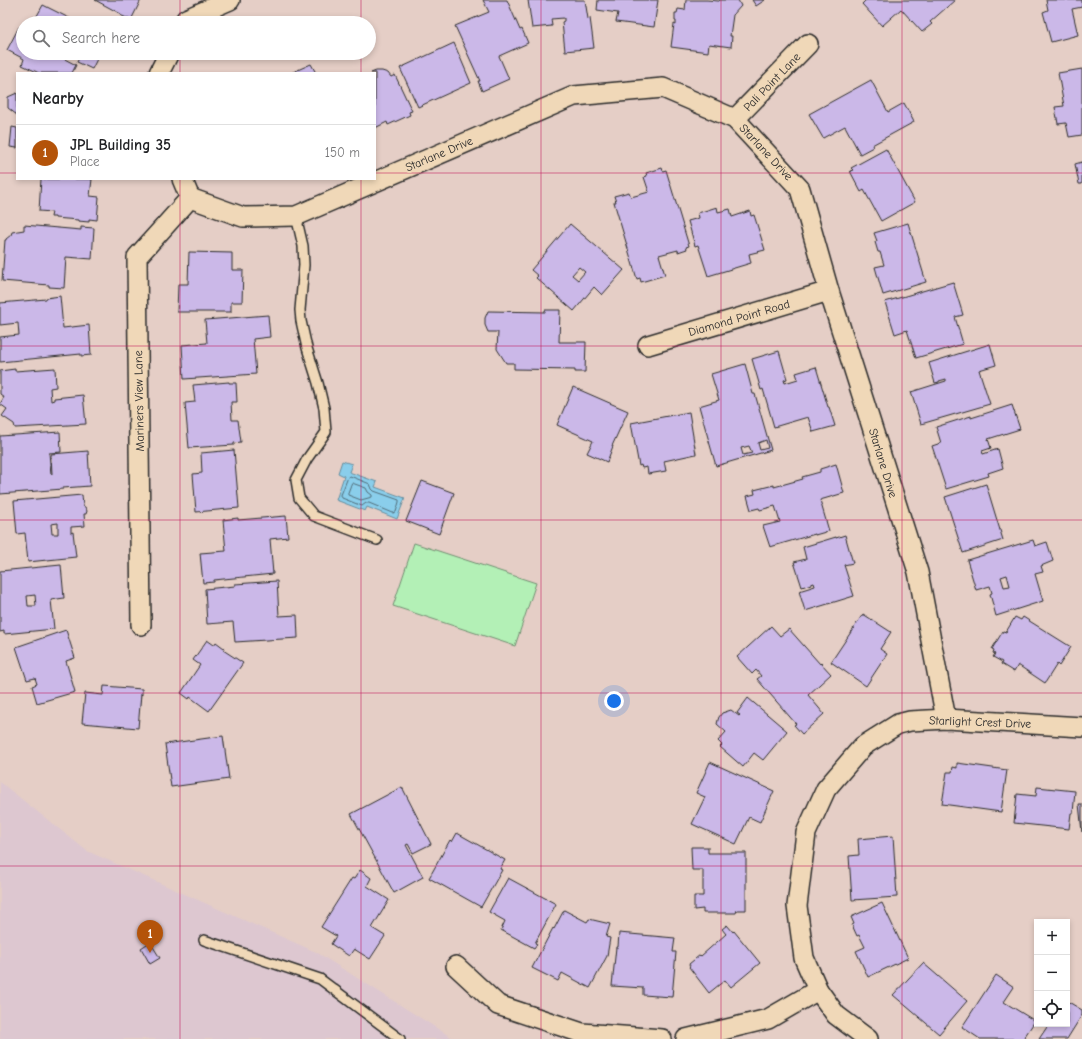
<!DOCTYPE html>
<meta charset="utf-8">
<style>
:root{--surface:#fff;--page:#f2f2f2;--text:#202124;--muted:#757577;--line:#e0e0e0;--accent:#b45309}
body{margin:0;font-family:"Comic Neue",sans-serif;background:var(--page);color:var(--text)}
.controls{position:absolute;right:12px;bottom:12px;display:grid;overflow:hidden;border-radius:0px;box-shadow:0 2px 6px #0003}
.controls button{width:36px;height:36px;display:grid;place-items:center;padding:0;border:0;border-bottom:1px solid var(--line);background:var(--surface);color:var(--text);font:20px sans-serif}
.you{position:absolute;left:614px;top:701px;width:14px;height:14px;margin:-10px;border:3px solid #fff;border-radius:50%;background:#1a73e8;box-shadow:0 0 0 6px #1a73e833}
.badge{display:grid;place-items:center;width:26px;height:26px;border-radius:50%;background:var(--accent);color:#fff;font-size:13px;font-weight:700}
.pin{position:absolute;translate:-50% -33px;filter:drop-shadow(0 1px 2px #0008)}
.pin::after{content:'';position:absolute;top:21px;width:14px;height:12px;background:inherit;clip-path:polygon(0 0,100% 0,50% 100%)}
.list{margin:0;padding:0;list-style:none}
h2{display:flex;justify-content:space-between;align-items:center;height:52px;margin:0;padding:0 16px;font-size:17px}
h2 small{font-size:13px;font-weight:400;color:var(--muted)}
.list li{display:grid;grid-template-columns:26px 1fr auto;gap:12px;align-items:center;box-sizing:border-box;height:56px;padding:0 16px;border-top:1px solid var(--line)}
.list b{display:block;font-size:15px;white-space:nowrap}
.list p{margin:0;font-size:13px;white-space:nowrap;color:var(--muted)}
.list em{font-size:13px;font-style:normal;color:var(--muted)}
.icon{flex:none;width:22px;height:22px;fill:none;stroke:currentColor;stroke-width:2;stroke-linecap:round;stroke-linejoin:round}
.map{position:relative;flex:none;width:1082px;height:1039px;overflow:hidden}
.search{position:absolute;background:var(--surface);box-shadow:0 2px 6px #0003;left:16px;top:16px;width:360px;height:44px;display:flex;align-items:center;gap:10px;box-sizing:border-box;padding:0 14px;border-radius:22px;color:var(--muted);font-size:15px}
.panel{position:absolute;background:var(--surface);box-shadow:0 2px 6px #0003;left:16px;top:72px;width:360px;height:108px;border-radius:0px}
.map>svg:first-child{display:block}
</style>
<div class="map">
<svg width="1082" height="1039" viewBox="0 0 1082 1039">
<rect width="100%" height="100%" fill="#e5cec6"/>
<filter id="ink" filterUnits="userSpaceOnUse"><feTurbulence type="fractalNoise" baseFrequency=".025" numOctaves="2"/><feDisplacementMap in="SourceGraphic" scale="8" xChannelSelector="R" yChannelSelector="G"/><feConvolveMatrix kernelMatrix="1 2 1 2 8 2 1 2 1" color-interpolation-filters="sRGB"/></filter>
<g filter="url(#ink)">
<polygon fill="#ddc7d0" points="0,782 87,851 316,952 454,1039 0,1039"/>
<polygon fill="#b3f0b6" stroke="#6f8e70" points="414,543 536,583 515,646 393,606"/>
<polygon fill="#8aceeb" stroke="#648d9e" points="342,461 352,464 349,472 377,482 375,487 405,498 397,519 367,507 365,511 336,500 344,476 338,473"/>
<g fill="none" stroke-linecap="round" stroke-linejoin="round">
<g stroke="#516c78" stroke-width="1">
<polygon points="350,476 370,484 372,489 374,491 399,500 399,502 396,512 393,513 369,503 366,503 362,506 342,498 341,495 348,477"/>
<polygon points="352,483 366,488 368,492 372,495 372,497 361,500 348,495 348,493"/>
</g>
</g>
<g fill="#cbb8e8" stroke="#2b2b2b" fill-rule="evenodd">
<polygon points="95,0 141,0 131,20 120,15 121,14"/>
<polygon points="483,0 507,0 520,30 522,29 528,43 499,56 509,79 482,91 478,81 480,81 455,26 489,12"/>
<polygon points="528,0 585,0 588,19 590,18 594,48 565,51 562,22 564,21 564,18 551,19 552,26 532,28"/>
<polygon points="598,0 658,0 654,27 616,22 618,13 597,10"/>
<polygon points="686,0 707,0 719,1 720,0 738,0 741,6 733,15 730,36 732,36 731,47 709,44 708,52 671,47 674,24 676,25 676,21 675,21 675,13 677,13 678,9 685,10"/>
<polygon points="752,0 765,0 756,6"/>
<polygon points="866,0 955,0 930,22 932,24 922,32 901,9 882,26 862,4"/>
<polygon points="1046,0 1082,0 1082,7 1072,9 1078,35 1051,42 1043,12 1048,10"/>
<polygon points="43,5 79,23 33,23"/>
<polygon points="19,27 23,29 23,53 60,53 59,56 76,65 72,73 39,73 22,65 24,59 7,50"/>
<polygon points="454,43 471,83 418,107 400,68"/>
<polygon points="69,53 100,53 92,69 77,62 79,58"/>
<polygon points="311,64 316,73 291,73"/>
<polygon points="1082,69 1082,135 1069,137 1066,123 1058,124 1055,107 1064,106 1058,73"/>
<polygon points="376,71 382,71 388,73 391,77 395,75 412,111 409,112 410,115 388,125 387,122 375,128 375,73 371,73"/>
<polygon points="871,80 888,112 904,103 914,122 872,145 873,147 860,154 845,126 823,138 809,114"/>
<polygon points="17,93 17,115 8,108 8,97"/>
<polygon points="12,127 17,128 17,148 10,147"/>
<polygon points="886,149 915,202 881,221 864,190 861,192 850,171 853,170 851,168"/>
<polygon points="1082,162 1082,184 1079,184 1075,164"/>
<polygon points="662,168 663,171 666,170 689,246 686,247 687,249 678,252 678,250 659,255 665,275 641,282 640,278 637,279 614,202 616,202 614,196 629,192 631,197 649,192 644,177 647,176 646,173"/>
<polygon points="41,179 92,179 90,196 99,197 97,220 89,219 89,222 78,221 78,220 55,218 55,217 51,217 52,212 39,211"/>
<polygon points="717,207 718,212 730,209 732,217 750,211 751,216 754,215 765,250 749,254 751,263 708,276 698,245 695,246 688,221 699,218 698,213"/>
<polygon points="908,223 926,282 883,295 875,267 884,265 880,252 878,252 875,242 877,241 874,233"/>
<path d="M570,224L624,270L602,295L594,287L574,311L536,278L538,276L531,270ZM579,267L585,272L578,280L572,275Z"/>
<polygon points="24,225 81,230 81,227 94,228 92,259 66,257 64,288 49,287 49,285 2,281 5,240 6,240 6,239 11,235 12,232 24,230"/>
<polygon points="189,252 232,253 232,270 243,270 242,302 231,302 231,312 177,312 178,284 188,284"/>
<polygon points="953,282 963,315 955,317 963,344 916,358 907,330 895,334 885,302"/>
<polygon points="60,296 63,328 89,325 91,355 81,356 81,354 0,362 0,337 19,335 18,323 0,325 0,303 46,299 46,298"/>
<polygon points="545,310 560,310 559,342 586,342 585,372 575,372 575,370 514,369 514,363 506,363 497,349 498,332 488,332 485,325 485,318 488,311 545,312"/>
<polygon points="268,315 270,337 253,339 256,374 184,379 182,345 207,343 205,320"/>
<polygon points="990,344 996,365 979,370 990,404 921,424 911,392 946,381 946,379 939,381 939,382 935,383 929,363"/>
<polygon points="779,351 787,379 784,380 785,383 798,379 796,373 816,367 828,407 829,407 835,426 813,432 808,417 774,427 763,389 761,390 752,359"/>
<path d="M745,364L753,394H755L771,450L716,466L699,406L719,400L711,374ZM766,440L768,448L760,450L758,443ZM749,446L752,453L743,455L741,448Z"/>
<polygon points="55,368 56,387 50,388 51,401 54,400 54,398 83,395 86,424 15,428 14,424 2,416 7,409 0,404 4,397 0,394 0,371 15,369 15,371"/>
<polygon points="229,382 229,383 236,383 237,402 231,402 232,420 238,420 241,442 234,443 234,445 189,448 185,403 195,402 193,385"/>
<polygon points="573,387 628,411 612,446 613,446 607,462 587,453 593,441 557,425"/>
<polygon points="1012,405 1020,429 988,439 991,448 982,451 983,454 998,449 1003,468 988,473 989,476 946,489 932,446 941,443 936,427 971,416 971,418"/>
<polygon points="689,412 696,454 664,461 666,471 648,474 647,467 642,468 641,465 639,466 631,423"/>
<polygon points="60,432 61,452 49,453 51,474 52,474 51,454 88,451 90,486 63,488 63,489 0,494 0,436"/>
<polygon points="234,450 239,508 196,512 193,474 202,473 201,453"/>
<polygon points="836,464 844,493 820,500 829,531 815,535 815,534 770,547 763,526 780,522 775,506 760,510 759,508 751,510 747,496 755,494 754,490 774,485 774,487 803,479 802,477 820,472 820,469"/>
<polygon points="422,481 454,493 439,534 406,521"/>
<polygon points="986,484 1003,540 963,553 945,497"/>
<path d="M82,495L83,506L85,507L87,511L86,514H84L85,526L71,527V533L73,532L76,557L28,562L25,533L17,534L14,501ZM58,523V534H52L51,524Z"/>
<polygon points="286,516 288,537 270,539 273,574 214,580 214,582 203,583 200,553 226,551 223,520 238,518 238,520"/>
<polygon points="845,535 853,563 844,565 854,596 805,611 799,591 815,586 814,583 802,587 794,562 806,559 803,547 836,537 836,538"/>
<path d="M1033,540L1035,546L1047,542L1053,561L1041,566L1043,572L1035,574L1043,601L996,616L990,594L992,593L990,586L976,590L967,560ZM1007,575L1010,586L1004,587L1001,577Z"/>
<path d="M61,565L64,598L51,600L54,629L4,634V631L0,632V571ZM35,595L36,606H28L27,596Z"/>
<polygon points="277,581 279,616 297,615 298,638 235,642 233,622 207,624 205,589 235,586 235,584"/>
<polygon points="863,614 891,632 880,649 887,654 866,686 831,662"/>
<polygon points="1015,617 1021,620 1023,617 1071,647 1059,666 1057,664 1045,683 1018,665 1014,672 1001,664 1002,662 993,657 995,654 993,653 994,650 992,649 1003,631 1006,632"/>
<polygon points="771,626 780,636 789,629 820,664 821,663 831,674 808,695 824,714 802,734 794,725 796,724 757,679 761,676 756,670 752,674 737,657"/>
<polygon points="66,630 75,658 66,661 75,692 37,703 32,686 37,684 35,678 27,680 16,647"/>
<polygon points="207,640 214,645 216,642 224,648 223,650 243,663 209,711 190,697 189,699 181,693 200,665 193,660"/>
<polygon points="104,686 142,689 142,695 141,694 138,728 82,723 85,693 103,695"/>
<polygon points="748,698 787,731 763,760 754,753 743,767 720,747 722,745 718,741 726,732 717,724 718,720 719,717 722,713 731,710 739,716 740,715 737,713"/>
<polygon points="223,736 229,779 171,787 165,744"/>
<polygon points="710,762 774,791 760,822 749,817 736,844 692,824 705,797 696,793"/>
<polygon points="957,763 1007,770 1001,812 942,804 947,772 952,772 953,767 957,768"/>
<polygon points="402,787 431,844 413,853 408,844 406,845 423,877 394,893 351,814"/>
<polygon points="1037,787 1075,791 1073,813 1071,813 1069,829 1014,823 1017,794 1036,796"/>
<polygon points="1079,804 1082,804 1082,832"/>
<polygon points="457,833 505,860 500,869 502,870 481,907 429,878 450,840 452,842"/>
<polygon points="893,836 897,897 852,900 849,856 859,855 858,839"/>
<polygon points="691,847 708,847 708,853 746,853 746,910 737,910 736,913 703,913 703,909 694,910 694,896 703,896 703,870 692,870"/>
<polygon points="360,870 371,878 367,886 389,900 372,928 385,936 370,959 354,949 349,956 331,944 336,936 321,927 352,878 354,879"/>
<polygon points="508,878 556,904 535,943 537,944 534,948 501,930 505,921 489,912"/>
<polygon points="882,903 908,958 868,977 856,951 865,947 859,935 857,936 852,925 854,924 851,917"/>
<polygon points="564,910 587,922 589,919 610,924 606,937 610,938 607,956 590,988 562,973 558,981 532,968 553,928 554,929"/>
<polygon points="727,925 733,932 734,931 760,963 731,987 725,980 709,993 689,967 690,966 689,964 700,955 701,956 726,934 722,929"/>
<polygon points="619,933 675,938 673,952 676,952 672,997 643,995 643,988 612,986 616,947 618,947"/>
<polygon points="150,942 160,958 150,964 141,948"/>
<polygon points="923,963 967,1001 939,1034 893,995"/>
<polygon points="996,975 1014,987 1004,1002 1035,1021 1023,1039 980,1039 962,1027"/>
<polygon points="1067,1001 1082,1010 1082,1015 1067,1039 1039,1039 1049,1024 1067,1024"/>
</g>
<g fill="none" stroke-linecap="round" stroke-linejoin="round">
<defs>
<g id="lane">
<polyline points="296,216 303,246 304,265 300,310 301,321 307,348 318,383 324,408 326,432 307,459 296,480 299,498 314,516 377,540"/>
<polyline points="204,940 320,979 400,1039"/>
</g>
<g id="street">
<polyline points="184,23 186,19 230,0"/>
<polyline points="159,73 169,53"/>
<polyline points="735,119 808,44"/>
<polyline points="182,179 190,198"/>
<polyline points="190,198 243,217 296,216 574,96 663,88 735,119 800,189 829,291 918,572 946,719"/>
<polyline points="648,345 829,291"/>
<polyline points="141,625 137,257 190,198"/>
<polyline points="456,966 498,1005 582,1033 662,1039"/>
<polyline points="686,1039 768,1019 818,990"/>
<polyline points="868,1039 836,1015 818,990 804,958 797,906 806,833 826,789 863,746 898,724 910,721 946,719 1082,727"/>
</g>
</defs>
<use href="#lane" stroke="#2b2b2b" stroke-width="12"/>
<use href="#street" stroke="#2b2b2b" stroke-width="22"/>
<use href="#lane" stroke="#f0d8b8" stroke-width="9"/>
<use href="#street" stroke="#f0d8b8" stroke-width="19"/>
</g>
</g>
<path fill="none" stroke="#c2185b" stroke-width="1" stroke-opacity="0.55" d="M180,0V23M361,0V23M541,0V1039M721,0V1039M902,0V1039M180,53V73M361,53V73M0,173H17M375,173H1082M180,179V1039M361,179V1039M0,346H1082M0,520H1082M0,693H1082M0,866H1082"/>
<g text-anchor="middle" stroke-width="4" stroke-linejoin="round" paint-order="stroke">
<g font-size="12" fill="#2b2b2b" stroke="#f0d8b8">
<text transform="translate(772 82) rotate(-46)" y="4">Pali Point Lane</text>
<text transform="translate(766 152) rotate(47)" y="4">Starlane Drive</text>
<text transform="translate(439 154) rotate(-23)" y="4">Starlane Drive</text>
<text transform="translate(739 318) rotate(-16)" y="4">Diamond Point Road</text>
<text transform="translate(139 401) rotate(-91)" y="4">Mariners View Lane</text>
<text transform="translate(883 463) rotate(73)" y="4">Starlane Drive</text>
<text transform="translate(980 722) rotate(2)" y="4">Starlight Crest Drive</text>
</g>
</g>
</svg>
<div class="controls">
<button>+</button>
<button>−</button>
<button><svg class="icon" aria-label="locate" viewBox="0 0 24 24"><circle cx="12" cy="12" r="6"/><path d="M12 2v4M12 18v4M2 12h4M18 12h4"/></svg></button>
</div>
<div class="you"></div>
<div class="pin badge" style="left:150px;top:953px">1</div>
<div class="search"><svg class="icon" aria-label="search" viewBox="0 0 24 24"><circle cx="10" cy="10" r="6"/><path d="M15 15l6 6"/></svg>Search here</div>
<section class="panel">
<h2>Nearby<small></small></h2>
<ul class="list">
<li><span class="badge">1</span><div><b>JPL Building 35</b><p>Place</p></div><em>150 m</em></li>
</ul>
</section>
</div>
